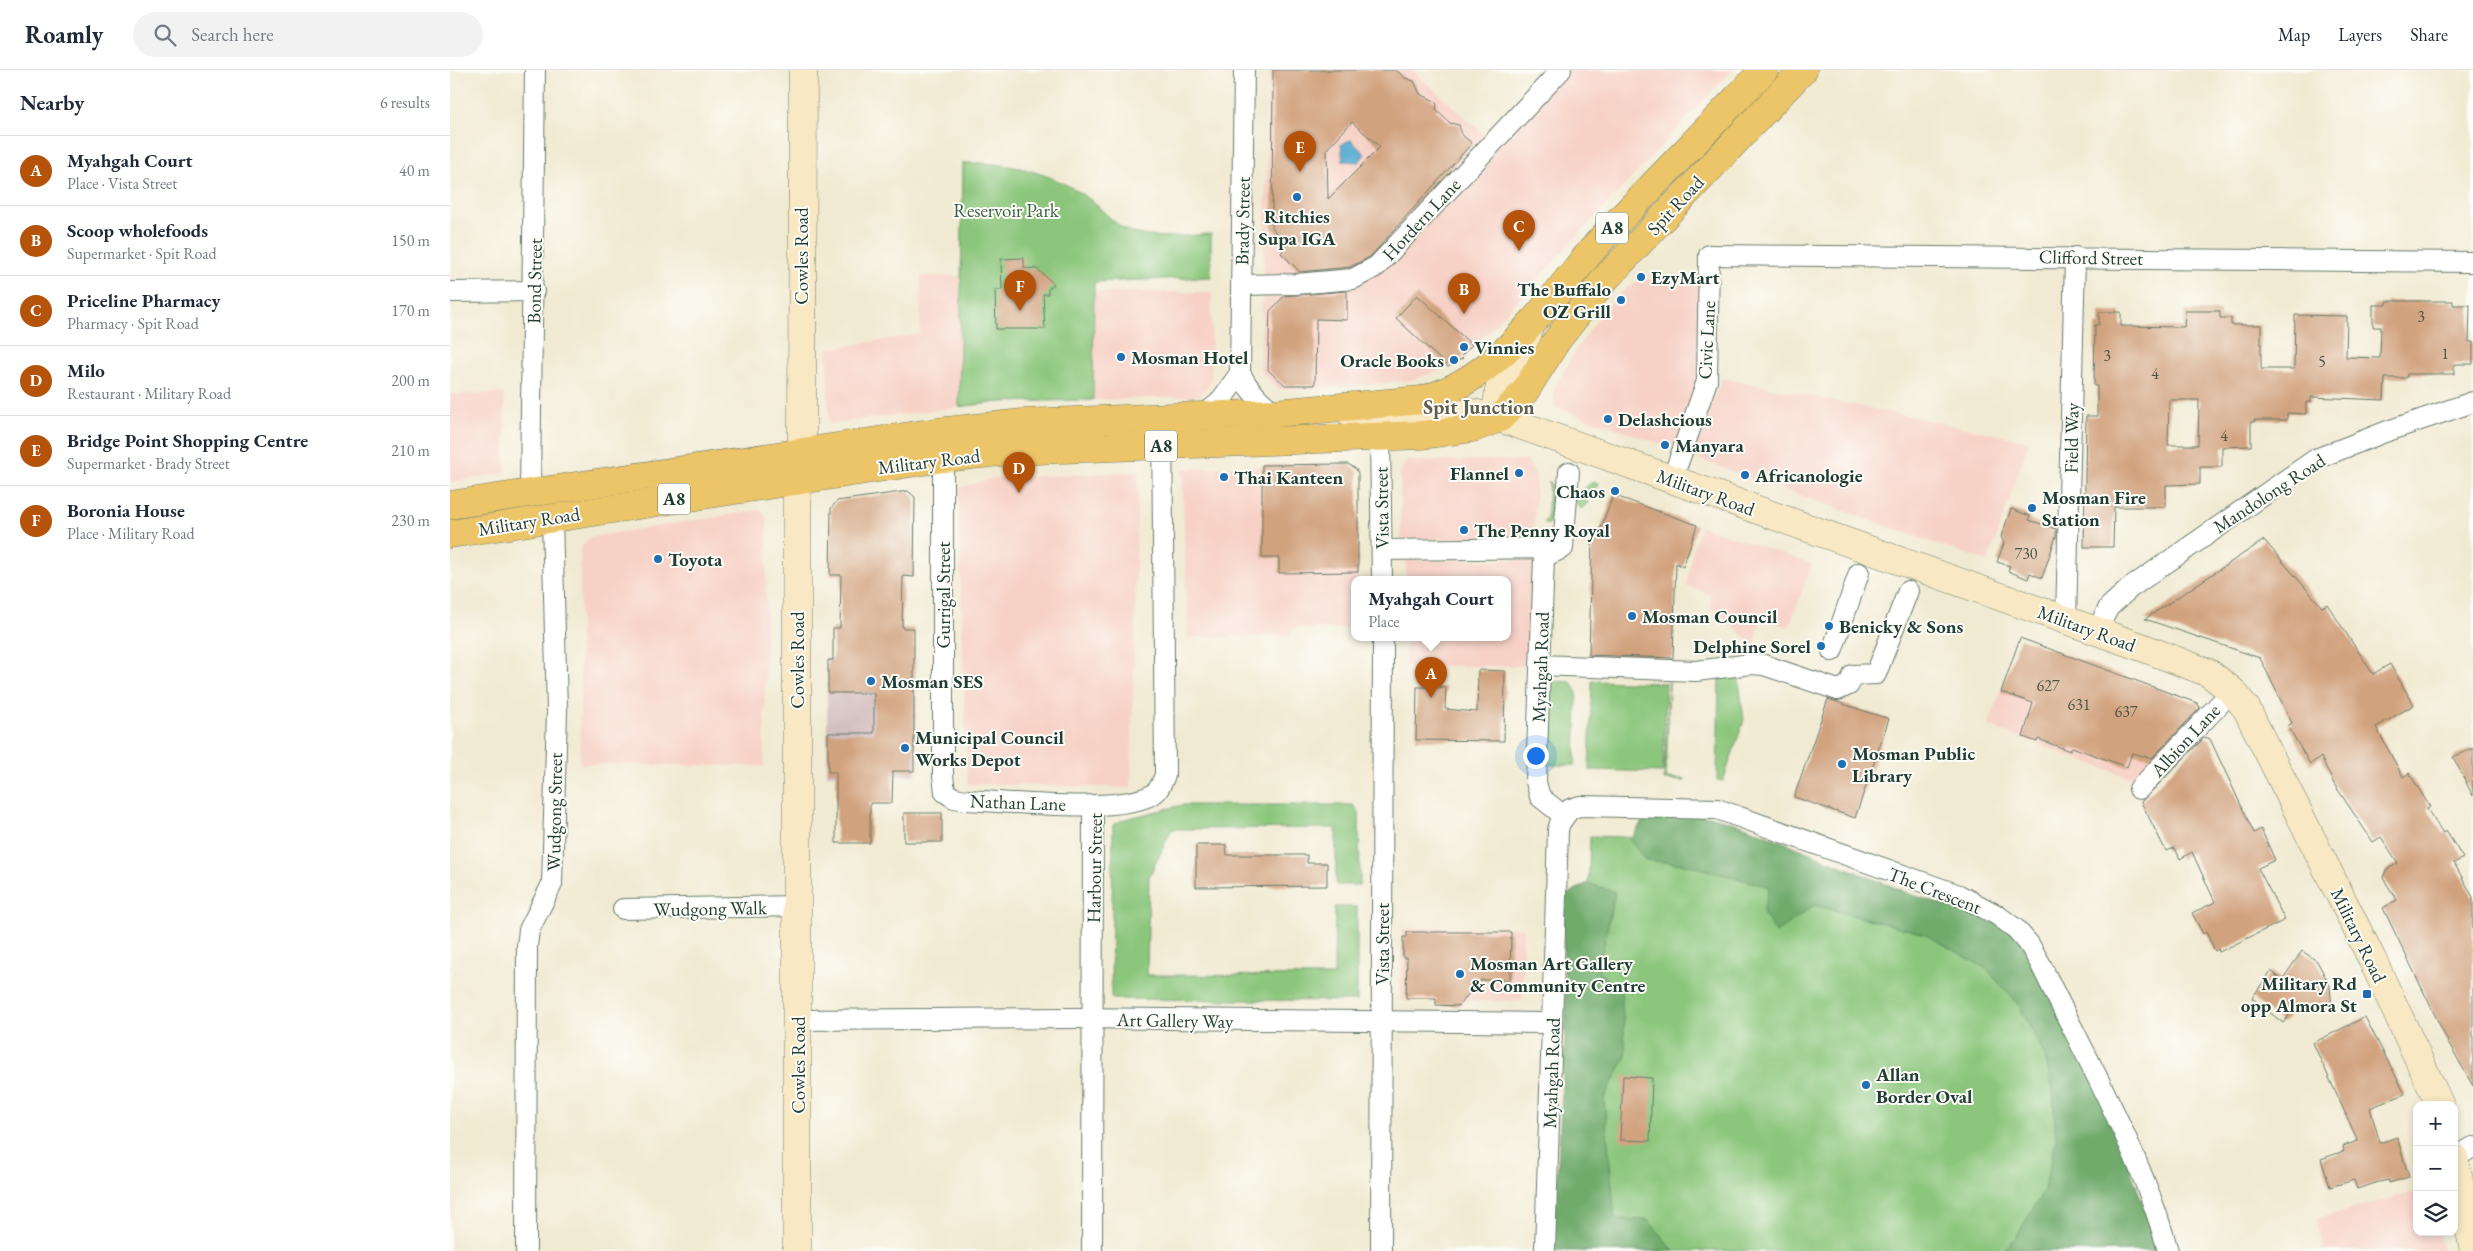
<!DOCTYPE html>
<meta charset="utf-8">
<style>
:root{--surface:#fff;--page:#f2f2f3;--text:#1f2937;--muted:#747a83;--line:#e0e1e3;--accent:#b45309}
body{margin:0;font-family:"EB Garamond",serif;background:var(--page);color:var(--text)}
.controls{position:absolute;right:15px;bottom:15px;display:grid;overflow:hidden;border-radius:10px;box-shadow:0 2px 8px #0003}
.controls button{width:45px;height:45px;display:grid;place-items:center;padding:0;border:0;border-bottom:1px solid var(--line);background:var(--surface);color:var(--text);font:25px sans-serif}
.you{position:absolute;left:1085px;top:685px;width:18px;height:18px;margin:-12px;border:4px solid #fff;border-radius:50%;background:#1a73e8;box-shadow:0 0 0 8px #1a73e833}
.badge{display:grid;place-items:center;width:32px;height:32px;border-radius:50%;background:var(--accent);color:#fff;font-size:16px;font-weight:700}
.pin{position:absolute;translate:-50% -41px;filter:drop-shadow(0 1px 2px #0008)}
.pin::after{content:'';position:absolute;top:26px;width:18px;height:15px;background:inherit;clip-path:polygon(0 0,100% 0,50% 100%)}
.popup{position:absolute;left:901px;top:506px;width:160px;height:65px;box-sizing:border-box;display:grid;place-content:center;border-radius:10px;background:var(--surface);filter:drop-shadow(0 1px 4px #0005);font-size:16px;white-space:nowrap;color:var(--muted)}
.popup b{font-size:19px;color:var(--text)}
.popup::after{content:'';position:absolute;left:50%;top:100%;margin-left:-10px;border:10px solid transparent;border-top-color:var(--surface)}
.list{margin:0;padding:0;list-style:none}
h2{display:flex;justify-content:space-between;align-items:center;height:65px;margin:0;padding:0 20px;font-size:21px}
h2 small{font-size:16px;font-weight:400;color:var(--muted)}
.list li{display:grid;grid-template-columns:32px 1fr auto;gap:15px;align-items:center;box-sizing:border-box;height:70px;padding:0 20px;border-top:1px solid var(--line)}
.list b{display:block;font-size:19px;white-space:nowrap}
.list p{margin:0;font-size:16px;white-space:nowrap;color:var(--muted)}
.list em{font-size:16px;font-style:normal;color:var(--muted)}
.icon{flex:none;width:28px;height:28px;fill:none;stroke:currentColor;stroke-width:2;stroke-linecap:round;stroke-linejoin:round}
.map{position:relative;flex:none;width:2023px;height:1181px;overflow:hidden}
header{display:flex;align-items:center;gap:30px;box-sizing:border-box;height:70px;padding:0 25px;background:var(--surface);border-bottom:1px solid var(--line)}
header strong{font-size:24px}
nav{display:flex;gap:28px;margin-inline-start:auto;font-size:18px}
.search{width:350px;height:45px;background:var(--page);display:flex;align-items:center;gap:12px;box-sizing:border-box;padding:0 18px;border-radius:28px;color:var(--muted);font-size:19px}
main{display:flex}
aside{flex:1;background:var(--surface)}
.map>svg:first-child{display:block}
</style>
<header>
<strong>Roamly</strong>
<div class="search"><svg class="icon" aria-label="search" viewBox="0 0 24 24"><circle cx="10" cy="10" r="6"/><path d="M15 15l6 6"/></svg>Search here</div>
<nav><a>Map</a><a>Layers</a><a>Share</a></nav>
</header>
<main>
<aside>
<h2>Nearby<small>6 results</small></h2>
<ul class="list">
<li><span class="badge">A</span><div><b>Myahgah Court</b><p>Place · Vista Street</p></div><em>40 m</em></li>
<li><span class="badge">B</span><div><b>Scoop wholefoods</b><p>Supermarket · Spit Road</p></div><em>150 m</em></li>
<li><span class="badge">C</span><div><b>Priceline Pharmacy</b><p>Pharmacy · Spit Road</p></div><em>170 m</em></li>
<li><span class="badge">D</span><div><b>Milo</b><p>Restaurant · Military Road</p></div><em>200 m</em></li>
<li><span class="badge">E</span><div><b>Bridge Point Shopping Centre</b><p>Supermarket · Brady Street</p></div><em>210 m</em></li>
<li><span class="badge">F</span><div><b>Boronia House</b><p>Place · Military Road</p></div><em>230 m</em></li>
</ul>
</aside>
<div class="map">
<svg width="2023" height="1181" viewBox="0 0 2023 1181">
<rect width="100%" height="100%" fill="#fdfcf7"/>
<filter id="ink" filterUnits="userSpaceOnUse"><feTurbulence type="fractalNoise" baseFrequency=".02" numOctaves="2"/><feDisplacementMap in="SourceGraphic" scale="10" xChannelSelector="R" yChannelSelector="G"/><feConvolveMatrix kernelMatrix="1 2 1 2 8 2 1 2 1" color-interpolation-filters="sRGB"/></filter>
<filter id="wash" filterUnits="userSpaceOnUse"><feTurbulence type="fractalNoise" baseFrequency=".0096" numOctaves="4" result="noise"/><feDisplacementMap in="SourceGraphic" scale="20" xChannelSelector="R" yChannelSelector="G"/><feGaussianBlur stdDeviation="1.12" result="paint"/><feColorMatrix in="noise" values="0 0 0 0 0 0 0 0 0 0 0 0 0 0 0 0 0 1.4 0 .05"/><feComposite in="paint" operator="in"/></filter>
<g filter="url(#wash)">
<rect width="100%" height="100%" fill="#f1ead2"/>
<g fill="#f7d1c6">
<polygon points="820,0 962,0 1034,64 1095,0 1282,0 1017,285 991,300 961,310 892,317 828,319 810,301"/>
<polygon points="471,206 510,206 509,337 379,354 377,279 470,264"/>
<polygon points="1194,209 1250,211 1253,305 1225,379 1105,337 1103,322 1126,279 1149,247 1177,217"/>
<polygon points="644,222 762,222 761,311 750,326 643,330"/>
<polygon points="1272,308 1579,371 1538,492 1240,386"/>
<polygon points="54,323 55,403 0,412 0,324"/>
<polygon points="1077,390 1086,406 1084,469 951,469 950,401 957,391"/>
<polygon points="898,394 906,399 908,403 908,509 905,509 905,559 842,558 841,566 738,567 732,399"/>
<polygon points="688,402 681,718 517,714 508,418 545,408"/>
<polygon points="311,440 317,449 314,696 130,694 130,478 140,467"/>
<polygon points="1251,456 1362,494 1339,557 1311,549 1305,576 1261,537 1260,524 1236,516 1242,482"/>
<polygon points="956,490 1084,490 1084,596 956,596 955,567 1057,567 1057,509 956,509"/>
<polygon points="1570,568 1747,633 1752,642 1689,711 1538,656"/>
<polygon points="1073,858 1072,931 950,931 952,859"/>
<polygon points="1967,1121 1967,1162 1988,1162 1993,1181 1874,1181 1866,1149"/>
</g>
<polygon fill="#d2bfbf" points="377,588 466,589 466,705 377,705"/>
<g fill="#8bc67c" stroke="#558258">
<path d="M513,93C559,92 604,102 642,131C655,142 667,158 684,163C708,170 737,165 761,164V207L644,212L643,330L549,332L509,337Z"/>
<polygon points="1099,411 1102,416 1101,445 1111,437 1115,441 1097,455 1094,451 1097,449"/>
<polygon points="1142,412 1150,414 1134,427 1138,433 1131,439 1122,428"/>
<polygon points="1288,604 1294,650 1273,711 1267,710 1269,606"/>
<polygon points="1093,611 1121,612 1127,623 1125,695 1092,695"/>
<polygon points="1142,611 1216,613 1213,702 1139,700"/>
<polygon points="1219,611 1216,708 1235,709 1235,711 1214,710"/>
<polygon points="732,735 903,735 909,742 910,815 886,815 886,758 722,759 699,807 697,905 884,906 885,837 907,837 907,931 664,929 661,927 663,755 675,749"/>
<polygon points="1140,766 1258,769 1552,872 1692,1181 1127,1181"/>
</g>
<g fill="#70ab6c" stroke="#487450">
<polygon points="1198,743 1259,746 1292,755 1460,824 1579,864 1638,984 1710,1181 1553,1181 1566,1167 1594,1120 1606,1070 1603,1020 1595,986 1570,937 1537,899 1475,864 1364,835 1326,863 1313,842 1319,817 1234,794 1195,790 1180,770"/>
<polygon points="1138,813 1165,822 1148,902 1171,920 1176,986 1154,1028 1165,1149 1198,1150 1224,1181 1103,1181 1116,951 1112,827"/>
</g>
<polygon fill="#53abd0" stroke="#397482" points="901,70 915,84 909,92 893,91 891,74"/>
<g id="blocks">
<g fill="#d1a27e" fill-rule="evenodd">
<path d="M823,0H946L955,8L964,11L970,24L983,30L987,34L986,40L1000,53L1009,55L1012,65L1022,73L920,187L900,197L850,202L831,183L836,177L822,157ZM902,52L930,77L878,129L877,79Z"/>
<polygon points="574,188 574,198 587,199 604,214 598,219 598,224 593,224 595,259 546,259 545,220 552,220 551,189"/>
<polygon points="897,221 897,250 866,249 865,315 835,315 818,300 820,241 834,226"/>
<polygon points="967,225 1022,275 1011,286 1013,288 998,297 946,248"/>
<path d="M1937,231H2003V235H2020L2019,272H2023V294H2004V304H1957V308H1935L1934,330L1861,327V332H1856V344L1837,343V350H1804V352H1801V376L1772,377V397H1750V414L1716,415V437H1664L1663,477H1634L1636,346H1647V316H1644L1645,255H1649V242H1671V256L1734,257L1735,241H1770V248H1781V255H1811V299H1844L1845,245L1897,246L1896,287L1930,288L1931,257H1923V235H1937ZM1719,330H1749L1748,375H1718Z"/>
<polygon points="898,394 906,399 908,403 908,502 829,503 829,488 812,488 812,395"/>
<polygon points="458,421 465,427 464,507 453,506 452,558 464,558 464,701 443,701 442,733 420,733 420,773 386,773 386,702 378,702 378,663 424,663 424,623 378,623 378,590 383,590 383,558 390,558 391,505 380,505 381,438 387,431"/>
<polygon points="1163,425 1247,455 1233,497 1226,493 1223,588 1139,585 1142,471 1149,463"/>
<polygon points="1561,439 1580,446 1579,450 1606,459 1606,466 1592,508 1580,503 1578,509 1558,501 1560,496 1547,492 1554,473 1551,467"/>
<polygon points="1814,470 1872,537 1877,534 1923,604 1940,594 1964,635 1926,657 1953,707 1959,703 1980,737 1977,739 1993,763 1996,761 2013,788 2004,793 2023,827 2023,1016 1997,970 1933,838 1947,830 1933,808 1936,800 1948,793 1931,767 1923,772 1884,714 1871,687 1860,694 1838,656 1842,653 1810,588 1695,549"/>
<polygon points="1570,568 1747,633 1750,638 1702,688 1682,683 1677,697 1622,677 1620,681 1588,669 1587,672 1573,667 1583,633 1551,622"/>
<polygon points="1028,600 1055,601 1054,671 966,670 967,617 996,617 995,639 1027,642"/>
<polygon points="1378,629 1439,649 1405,748 1344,727"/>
<polygon points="1755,667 1760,669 1804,763 1811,759 1825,790 1808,798 1835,850 1769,882 1768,879 1765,881 1756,862 1753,864 1742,843 1765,832 1742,782 1730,789 1725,778 1716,781 1691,732"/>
<polygon points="2023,678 2023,726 2003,687"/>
<rect x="454" y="743" width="38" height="29"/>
<polygon points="746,775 776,775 777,785 857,785 857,793 877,793 877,816 746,817"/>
<polygon points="957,862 1061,862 1060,910 1031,910 1008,936 986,935 986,928 956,928 957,888 953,888 953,867 957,867"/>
<polygon points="1852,881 1867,891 1880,916 1882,939 1844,939 1833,953 1802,928 1821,901 1832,910"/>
<polygon points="1915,947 1955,1024 1920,1038 1930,1073 1947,1067 1959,1107 1939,1113 1939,1110 1929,1112 1907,1119 1904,1110 1880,1117 1871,1089 1894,1081 1893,1076 1908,1071 1863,973"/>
<polygon points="1173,1006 1202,1008 1200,1071 1170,1070"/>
</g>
</g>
</g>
<g filter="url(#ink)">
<use href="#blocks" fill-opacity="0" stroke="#687a6b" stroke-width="1"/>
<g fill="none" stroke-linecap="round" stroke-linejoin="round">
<defs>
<g id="street">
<path d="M794,0L790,303C799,321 810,331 825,343"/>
<polyline points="791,215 846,214 903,209 927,196 1111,0"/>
<polyline points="0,222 84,221"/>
<polyline points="752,346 769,333 790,303"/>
<polyline points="930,367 932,509"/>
<path d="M493,388V706L495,722L504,728L517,730C557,732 678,745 706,722C710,718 713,710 715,705L712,348"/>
<polyline points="1222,410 1257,311 1259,185 2023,192"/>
<polyline points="80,423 85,0"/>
<polyline points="932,480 1111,478"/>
<polyline points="1616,550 1625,187"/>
<polyline points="1646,562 1659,537 1680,518 1866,389 1935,362 2023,332"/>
<polyline points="1382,581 1409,503"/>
<polyline points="1090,595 1246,601 1301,594 1314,595 1388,620 1399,615 1403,605 1426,604 1458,521"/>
<polyline points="1689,719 1782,621"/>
<polyline points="1114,746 1090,727 1086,712 1094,487 1113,478 1119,402"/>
<polyline points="173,839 348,836"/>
<polyline points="348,950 625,948 1102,953"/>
<polyline points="2004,1088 2023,1077"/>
<polyline points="76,1181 77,876 79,860 102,814 107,641 102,448"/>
<polyline points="642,1181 643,735"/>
<polyline points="931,1181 933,567"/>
<path d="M1095,1181L1108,760L1110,753L1120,739L1130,736L1267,739L1509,825L1547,845L1566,859L1579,874L1590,893C1634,984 1692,1084 1718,1181"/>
</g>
<g id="secondary">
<polyline points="898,341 945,348 1022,343 1050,348 1694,578 1759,603 1782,621 1796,638 1922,889 1990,1035"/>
<path d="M1050,348C1041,315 1062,291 1078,263"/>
<polyline points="2004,1087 2023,1176"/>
<polyline points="347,1181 347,409 351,383 352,362 353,0"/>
</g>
<g id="highway">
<path d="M0,435L487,362L573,353L825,343L972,330C1056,307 1102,222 1158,162C1210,108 1262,54 1314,0"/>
<polyline points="0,464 493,388 560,381 973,365 1023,358 1050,348 1075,321 1107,270 1155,209 1353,0"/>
</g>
</defs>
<use href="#street" stroke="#687a6b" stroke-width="22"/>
<use href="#secondary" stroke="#687a6b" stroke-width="29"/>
<use href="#highway" stroke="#687a6b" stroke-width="29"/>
<use href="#street" stroke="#fff" stroke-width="20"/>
<use href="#secondary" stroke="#f8e8c3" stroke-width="28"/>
<use href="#highway" stroke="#edc569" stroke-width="28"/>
</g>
</g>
<g fill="#1f6fb2" stroke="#fdfcf7" stroke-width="2">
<circle cx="847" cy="127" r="5"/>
<circle cx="1191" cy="207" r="5"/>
<circle cx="1171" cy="230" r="5"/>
<circle cx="1014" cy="277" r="5"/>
<circle cx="671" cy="287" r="5"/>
<circle cx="1004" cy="290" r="5"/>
<circle cx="1158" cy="349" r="5"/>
<circle cx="1215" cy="375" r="5"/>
<circle cx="1069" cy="403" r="5"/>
<circle cx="1295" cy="405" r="5"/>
<circle cx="774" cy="407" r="5"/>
<circle cx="1165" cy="421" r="5"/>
<circle cx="1582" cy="438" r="5"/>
<circle cx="1014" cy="460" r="5"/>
<circle cx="208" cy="489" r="5"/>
<circle cx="1182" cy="546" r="5"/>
<circle cx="1379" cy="556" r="5"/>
<circle cx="1371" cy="576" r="5"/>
<circle cx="421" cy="611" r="5"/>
<circle cx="455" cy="678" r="5"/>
<circle cx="1392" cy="694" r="5"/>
<circle cx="1010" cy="904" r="5"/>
<rect x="1912" y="919" width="10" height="10" rx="2.5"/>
<circle cx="1416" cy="1015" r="5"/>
</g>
<g text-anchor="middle" stroke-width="4" stroke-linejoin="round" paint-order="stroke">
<g font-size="16" fill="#4c5646">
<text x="1971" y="252">3</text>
<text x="1995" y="289">1</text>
<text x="1657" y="291">3</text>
<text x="1872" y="297">5</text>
<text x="1705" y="309">4</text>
<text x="1774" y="371">4</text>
<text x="1576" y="489">730</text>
<text x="1598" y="621">627</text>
<text x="1629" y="640">631</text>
<text x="1676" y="647">637</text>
</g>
<g fill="#fdfcf7" stroke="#62766e" stroke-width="1">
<rect x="1146" y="142.5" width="32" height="31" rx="4"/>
<rect x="695" y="360.5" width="32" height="31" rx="4"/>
<rect x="208" y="413.5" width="32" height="31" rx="4"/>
</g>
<g font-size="18" font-weight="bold" fill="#1f3d34">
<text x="1162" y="164">A8</text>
<text x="711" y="382">A8</text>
<text x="224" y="435">A8</text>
</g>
<g font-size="19" fill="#1f3d34" stroke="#fdfcf7">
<text transform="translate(1225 135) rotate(-47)" y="7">Spit Road</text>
<text transform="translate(971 149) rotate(-47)" y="7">Hordern Lane</text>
<text transform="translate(792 151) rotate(-89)" y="7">Brady Street</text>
<text transform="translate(351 186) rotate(-90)" y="7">Cowles Road</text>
<text transform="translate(1641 187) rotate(1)" y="7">Clifford Street</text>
<text transform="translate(84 211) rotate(-89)" y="7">Bond Street</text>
<text transform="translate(1256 270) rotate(-87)" y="7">Civic Lane</text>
<text transform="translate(1621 368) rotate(-89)" y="7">Field Way</text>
<text transform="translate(479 391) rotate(-7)" y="7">Military Road</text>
<text transform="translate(1256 422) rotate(20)" y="7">Military Road</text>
<text transform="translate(1819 423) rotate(-33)" y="7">Mandolong Road</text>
<text transform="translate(931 438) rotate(-91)" y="7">Vista Street</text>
<text transform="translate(79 451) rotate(-9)" y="7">Military Road</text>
<text transform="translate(493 525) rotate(-90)" y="7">Gurrigal Street</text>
<text transform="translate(1637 558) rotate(20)" y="7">Military Road</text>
<text transform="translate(347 590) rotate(-90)" y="7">Cowles Road</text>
<text transform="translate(1090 597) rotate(-88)" y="7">Myahgah Road</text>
<text transform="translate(1735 670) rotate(-47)" y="7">Albion Lane</text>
<text transform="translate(568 732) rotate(2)" y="7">Nathan Lane</text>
<text transform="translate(104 742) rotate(-89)" y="7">Wudgong Street</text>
<text transform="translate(644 798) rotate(-89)" y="7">Harbour Street</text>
<text transform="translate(1485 820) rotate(21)" y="7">The Crescent</text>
<text transform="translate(260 838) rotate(-1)" y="7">Wudgong Walk</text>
<text transform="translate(1909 865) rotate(64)" y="7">Military Road</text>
<text transform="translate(932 874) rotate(-90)" y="7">Vista Street</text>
<text transform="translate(725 950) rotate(1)" y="7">Art Gallery Way</text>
<text transform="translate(348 995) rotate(-90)" y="7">Cowles Road</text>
<text transform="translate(1101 1003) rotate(-88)" y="7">Myahgah Road</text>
</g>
<g font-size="19" fill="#3a5f46" stroke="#fdfcf7">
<text x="556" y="147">Reservoir Park</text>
</g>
<g font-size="19" font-weight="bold" fill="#1f3d34" stroke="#fdfcf7" text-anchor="start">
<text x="847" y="153" text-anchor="middle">Ritchies<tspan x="847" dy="22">Supa IGA</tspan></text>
<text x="1201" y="214">EzyMart</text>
<text x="1161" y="226" text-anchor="end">The Buffalo<tspan x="1161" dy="22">OZ Grill</tspan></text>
<text x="1024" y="284">Vinnies</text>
<text x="681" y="294">Mosman Hotel</text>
<text x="994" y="297" text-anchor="end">Oracle Books</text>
<text x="1168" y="356">Delashcious</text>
<text x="1225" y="382">Manyara</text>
<text x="1059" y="410" text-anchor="end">Flannel</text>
<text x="1305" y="412">Africanologie</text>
<text x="784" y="414">Thai Kanteen</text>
<text x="1155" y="428" text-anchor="end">Chaos</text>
<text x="1592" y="434">Mosman Fire<tspan x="1592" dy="22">Station</tspan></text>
<text x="1024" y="467">The Penny Royal</text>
<text x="218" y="496">Toyota</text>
<text x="1192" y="553">Mosman Council</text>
<text x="1389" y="563">Benicky &amp; Sons</text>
<text x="1361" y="583" text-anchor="end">Delphine Sorel</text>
<text x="431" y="618">Mosman SES</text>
<text x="465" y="674">Municipal Council<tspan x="465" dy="22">Works Depot</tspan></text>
<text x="1402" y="690">Mosman Public<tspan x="1402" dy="22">Library</tspan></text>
<text x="1020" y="900">Mosman Art Gallery<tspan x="1020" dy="22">&amp; Community Centre</tspan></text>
<text x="1907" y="920" text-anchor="end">Military Rd<tspan x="1907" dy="22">opp Almora St</tspan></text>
<text x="1426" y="1011">Allan<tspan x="1426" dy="22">Border Oval</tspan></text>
</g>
<g font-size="20" font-weight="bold" fill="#5d604e" stroke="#fdfcf7">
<text x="1029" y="344">Spit Junction</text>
</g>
</g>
</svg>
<div class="controls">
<button>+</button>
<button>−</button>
<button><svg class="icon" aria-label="layers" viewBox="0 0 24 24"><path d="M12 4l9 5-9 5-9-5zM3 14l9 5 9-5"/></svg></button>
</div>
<div class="you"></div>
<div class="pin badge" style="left:981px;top:628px">A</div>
<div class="popup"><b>Myahgah Court</b>Place</div>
<div class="pin badge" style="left:1014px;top:244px">B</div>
<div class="pin badge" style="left:1069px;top:181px">C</div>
<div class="pin badge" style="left:569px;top:423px">D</div>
<div class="pin badge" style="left:850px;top:102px">E</div>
<div class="pin badge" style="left:570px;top:241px">F</div>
</div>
</main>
